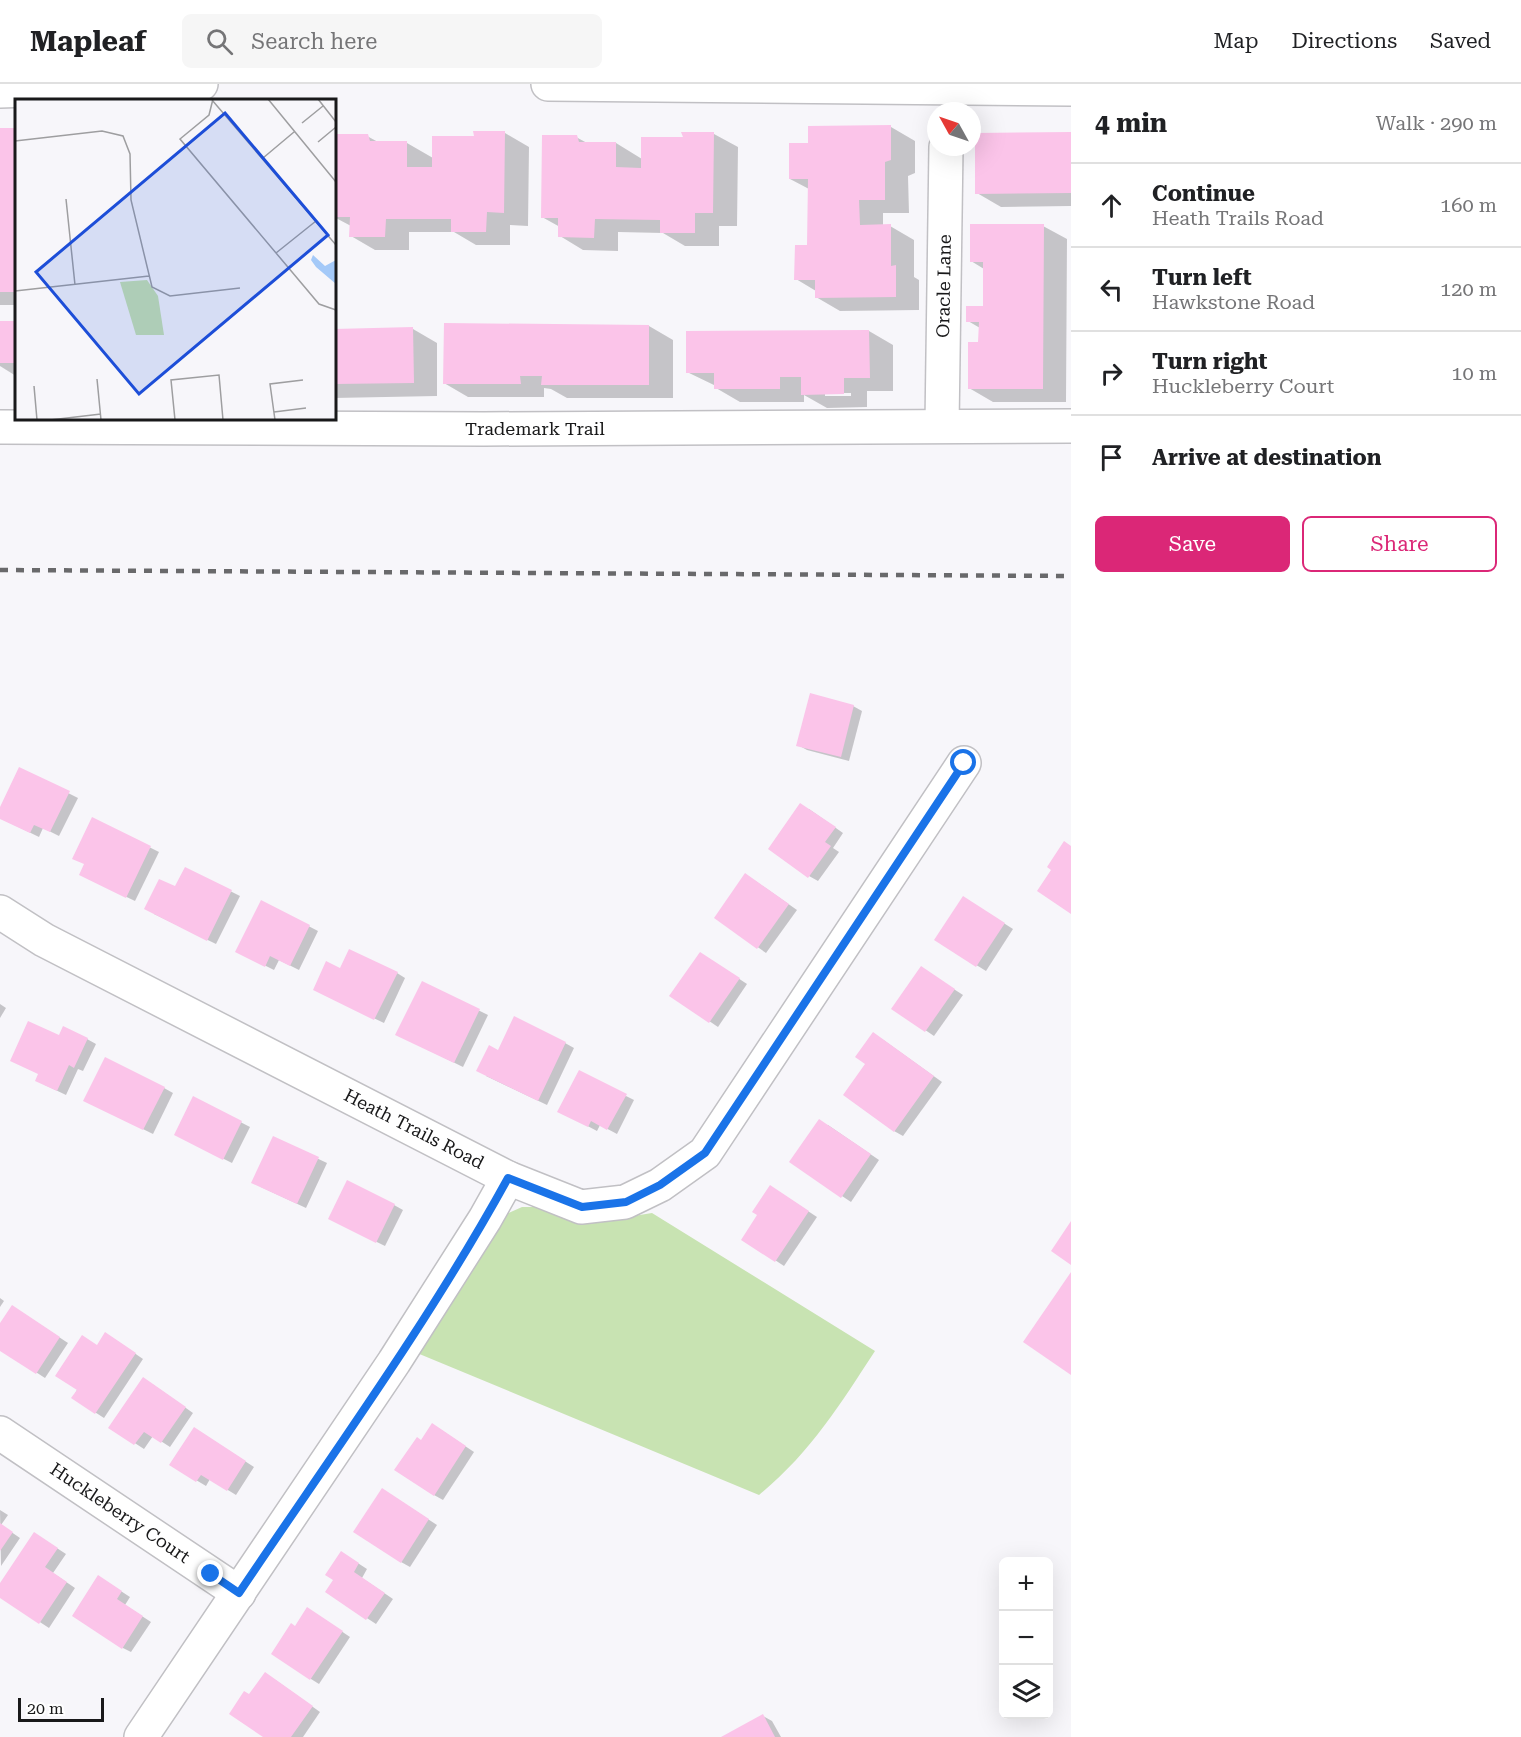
<!DOCTYPE html>
<meta charset="utf-8">
<style>
:root{--surface:#fff;--page:#f6f6f6;--text:#202124;--muted:#757577;--line:#e0e0e0;--accent:#db2777}
body{margin:0;font-family:"Roboto Serif",serif;background:var(--page);color:var(--text)}
.controls{position:absolute;right:18px;bottom:18px;display:grid;overflow:hidden;border-radius:9px;box-shadow:0 6px 24px #0002}
.controls button{width:54px;height:54px;display:grid;place-items:center;padding:0;border:0;border-bottom:2px solid var(--line);background:var(--surface);color:var(--text);font:30px sans-serif}
.compass{position:absolute;left:927px;top:18px;width:54px;height:54px;border-radius:50%;background:var(--surface);box-shadow:0 6px 24px #0002;rotate:310deg}
.scale{position:absolute;left:18px;bottom:15px;width:86px;box-sizing:border-box;padding-left:6px;border:3px solid #19191a;border-top:0;font-size:16px;line-height:21px;white-space:nowrap;color:#19191a;-webkit-text-stroke:4px #fff;paint-order:stroke}
.stop{position:absolute;width:18px;height:18px;margin:-14px;border:4px solid #1a73e8;border-radius:50%;background:#fff}
.stop.end{background:#1a73e8;border-color:#fff;box-shadow:0 2px 6px #0008}
.list{margin:0;padding:0;list-style:none}
h2{display:flex;justify-content:space-between;align-items:center;height:78px;margin:0;padding:0 24px;font-size:26px}
h2 small{font-size:20px;font-weight:400;color:var(--muted)}
.list li{display:grid;grid-template-columns:39px 1fr auto;gap:18px;align-items:center;box-sizing:border-box;height:84px;padding:0 24px;border-top:2px solid var(--line)}
.list b{display:block;font-size:22px;white-space:nowrap}
.list p{margin:0;font-size:20px;white-space:nowrap;color:var(--muted)}
.list em{font-size:20px;font-style:normal;color:var(--muted)}
.actions{display:flex;gap:12px;padding:18px 24px}
.actions a{flex:1;padding:14px 0;border:2px solid var(--accent);border-radius:9px;text-align:center;font-size:21px;color:var(--accent)}
.actions .main{background:var(--accent);color:#fff}
.icon{flex:none;width:33px;height:33px;fill:none;stroke:currentColor;stroke-width:2;stroke-linecap:round;stroke-linejoin:round}
.map{position:relative;flex:none;width:1071px;height:1653px;overflow:hidden}
header{display:flex;align-items:center;gap:36px;box-sizing:border-box;height:84px;padding:0 30px;background:var(--surface);border-bottom:2px solid var(--line)}
header strong{font-size:28px}
nav{display:flex;gap:33px;margin-inline-start:auto;font-size:21px}
.search{width:420px;height:54px;background:var(--page);display:flex;align-items:center;gap:15px;box-sizing:border-box;padding:0 21px;border-radius:9px;color:var(--muted);font-size:22px}
main{display:flex}
aside{flex:1;background:var(--surface)}
.map>svg:first-child{display:block}
</style>
<header>
<strong>Mapleaf</strong>
<div class="search"><svg class="icon" aria-label="search" viewBox="0 0 24 24"><circle cx="10" cy="10" r="6"/><path d="M15 15l6 6"/></svg>Search here</div>
<nav><a>Map</a><a>Directions</a><a>Saved</a></nav>
</header>
<main>
<div class="map">
<svg width="1071" height="1653" viewBox="0 0 1071 1653">
<rect width="100%" height="100%" fill="#f7f6fa"/>
<path fill="#c8e3b2" d="M522,1123H537L603,1137L652,1129L875,1267C839,1322 811,1368 759,1411L417,1269L504,1131Z"/>
<g fill="#0003" fill-rule="evenodd">
<polygon points="810,43 891,43 915,57 915,89 908,92 909,129 883,129 883,142 890,142 914,156 914,193 919,196 919,226 840,227 816,213 816,207 796,195 809,162 809,105 790,95 810,60"/>
<rect x="0" y="45" width="16" height="176"/>
<polygon points="505,49 529,63 528,142 510,141 510,161 476,161 454,148 409,148 409,166 375,166 351,152 351,142 334,133 367,52 378,58 407,59 433,74 476,54"/>
<polygon points="1071,49 1071,122 1001,123 977,109"/>
<polygon points="714,50 738,63 737,142 719,142 719,162 685,162 663,149 618,148 618,167 583,166 560,152 560,143 542,133 576,53 587,59 616,59 642,75 685,54"/>
<polygon points="1043,142 1067,155 1066,318 993,318 969,304 980,259 980,244 968,237 984,223 984,185 971,177"/>
<polygon points="0,239 16,239 16,292 0,282"/>
<polygon points="649,242 673,256 673,314 567,314 551,305 544,304 544,313 468,313 444,299"/>
<polygon points="413,245 437,259 437,312 334,314 334,246"/>
<path d="M869,247L893,261V307H867V323L827,324L804,311V318H740L716,304V302L687,288ZM825,309H851V312H825Z"/>
<polygon points="853,622 862,627 849,677 807,666 798,661"/>
<polygon points="20,685 78,714 59,752 43,744 39,753 0,734 0,726"/>
<polygon points="809,725 843,749 833,764 839,768 818,797 809,792"/>
<polygon points="93,735 159,768 135,817 89,795 85,780"/>
<polygon points="186,785 240,812 216,860 154,830 176,804"/>
<polygon points="754,796 797,826 766,869 716,834"/>
<polygon points="262,818 318,847 299,886 279,876 274,886 246,872"/>
<polygon points="972,819 1013,845 986,887 936,856"/>
<polygon points="709,875 747,900 718,943 672,912"/>
<polygon points="341,886 397,889 405,894 384,939 323,910"/>
<polygon points="929,889 963,911 934,952 893,924"/>
<polygon points="423,899 488,931 463,983 406,955"/>
<polygon points="0,920 6,924 0,934"/>
<polygon points="60,953 87,955 96,960 83,987 78,985 66,1011 45,1001 40,990"/>
<polygon points="882,955 942,998 903,1052 894,1047 867,980"/>
<polygon points="565,959 574,964 547,1021 486,992 499,968"/>
<polygon points="164,1004 173,1009 153,1050 94,1021"/>
<polygon points="626,1012 634,1016 617,1050 600,1041 597,1047 559,1027"/>
<polygon points="194,1014 250,1043 232,1079 184,1055"/>
<polygon points="828,1041 879,1076 851,1118 791,1078"/>
<polygon points="274,1054 327,1079 306,1124 261,1103"/>
<polygon points="779,1108 817,1133 784,1182 743,1155"/>
<polygon points="394,1121 403,1126 385,1162 338,1139"/>
<polygon points="0,1214 4,1217 0,1223"/>
<polygon points="21,1228 68,1259 45,1294 0,1265 0,1241"/>
<polygon points="114,1255 143,1275 104,1334 73,1314 98,1262"/>
<polygon points="152,1300 193,1329 170,1363 153,1352 144,1365 110,1343"/>
<polygon points="441,1346 474,1368 443,1416 434,1411 422,1358"/>
<polygon points="203,1350 254,1383 236,1411 210,1395 206,1402 171,1381"/>
<polygon points="391,1411 437,1441 410,1483 401,1478"/>
<polygon points="0,1426 8,1431 1,1441 20,1454 1,1482"/>
<polygon points="43,1455 66,1470 53,1489 75,1504 49,1544 0,1512 0,1502"/>
<polygon points="350,1474 367,1485 362,1494 393,1515 376,1540 327,1508"/>
<polygon points="107,1498 130,1513 125,1521 151,1538 131,1568 123,1564"/>
<polygon points="316,1530 350,1553 319,1600 311,1595 295,1544"/>
<polygon points="274,1595 320,1628 303,1653 265,1653 250,1612"/>
<polygon points="763,1632 772,1637 781,1653 724,1653"/>
</g>
<g fill="#fbc4e9">
<polygon points="891,41 891,76 885,78 885,116 859,116 860,141 891,140 891,182 896,181 896,213 815,214 815,196 794,196 795,161 807,161 808,95 789,95 789,59 808,59 808,42"/>
<rect x="0" y="44" width="16" height="164"/>
<polygon points="473,47 505,47 504,129 487,128 486,148 451,148 451,135 386,135 385,153 349,153 350,133 334,133 334,50 368,50 370,57 407,57 407,83 432,83 432,52 474,52"/>
<polygon points="681,48 714,48 713,129 695,129 695,149 660,149 660,136 595,135 594,154 558,153 558,134 541,134 542,51 577,51 579,58 616,58 616,83 641,84 641,53 683,53"/>
<polygon points="1071,48 1071,109 975,110 975,49"/>
<polygon points="970,140 1044,140 1043,305 968,305 968,258 978,258 979,238 966,238 966,222 983,222 983,178 970,178"/>
<rect x="0" y="237" width="16" height="42"/>
<polygon points="444,239 649,241 649,301 541,301 542,292 520,292 521,300 443,300"/>
<polygon points="413,243 414,299 334,300 334,245"/>
<polygon points="869,246 870,294 844,294 844,310 801,311 801,293 780,293 780,305 714,305 714,289 686,289 686,247"/>
<polygon points="810,609 854,621 841,673 796,662"/>
<polygon points="19,683 70,707 50,748 34,741 30,749 0,735 0,723"/>
<polygon points="800,719 836,743 825,758 831,762 808,794 768,765"/>
<polygon points="92,733 151,762 126,814 79,791 84,780 72,775"/>
<polygon points="1064,757 1071,762 1071,830 1037,807 1051,786 1047,783"/>
<polygon points="185,783 232,806 207,857 144,825 159,795 175,802"/>
<polygon points="745,789 789,820 757,865 714,834"/>
<polygon points="963,812 1005,839 976,883 934,856"/>
<polygon points="261,816 310,841 290,882 270,872 265,883 235,868"/>
<polygon points="349,865 398,888 374,936 313,906 326,877 340,884"/>
<polygon points="700,868 740,894 709,939 669,912"/>
<polygon points="921,882 955,905 925,948 891,925"/>
<polygon points="422,897 480,925 454,979 395,951"/>
<polygon points="514,932 566,958 538,1017 476,987 489,961 498,966"/>
<polygon points="28,937 59,951 63,942 88,954 74,984 69,981 57,1007 35,997 38,990 10,977"/>
<polygon points="873,948 934,992 894,1048 843,1011 865,980 855,973"/>
<polygon points="105,973 165,1003 143,1046 83,1017"/>
<polygon points="579,986 627,1010 607,1046 591,1037 588,1043 557,1028"/>
<polygon points="193,1012 242,1037 223,1076 174,1051"/>
<polygon points="819,1035 871,1070 841,1114 789,1078"/>
<polygon points="273,1052 319,1073 297,1120 251,1099"/>
<polygon points="347,1096 395,1120 376,1159 328,1135"/>
<polygon points="770,1101 809,1127 775,1178 741,1156 757,1131 752,1128"/>
<polygon points="1071,1137 1071,1181 1051,1167"/>
<polygon points="1071,1188 1071,1291 1023,1258"/>
<polygon points="12,1221 60,1253 36,1290 0,1267 0,1239"/>
<polygon points="105,1248 136,1269 95,1330 71,1314 77,1306 55,1292 82,1251 97,1261"/>
<polygon points="143,1293 186,1323 161,1359 144,1348 134,1361 108,1344"/>
<polygon points="432,1339 466,1362 434,1412 394,1386 417,1353 421,1356"/>
<polygon points="194,1343 246,1377 227,1407 201,1391 196,1398 169,1381"/>
<polygon points="382,1404 429,1435 401,1479 353,1448"/>
<polygon points="0,1439 13,1448 0,1467"/>
<polygon points="34,1448 58,1464 45,1483 67,1498 39,1540 0,1514 0,1499"/>
<polygon points="341,1467 359,1479 354,1488 385,1509 366,1536 325,1508 333,1496 325,1491"/>
<polygon points="98,1491 122,1507 117,1515 143,1532 122,1565 72,1532"/>
<polygon points="307,1523 343,1547 310,1596 271,1570 291,1539 295,1542"/>
<polygon points="265,1588 313,1622 291,1653 263,1653 229,1630 244,1607 249,1610"/>
<polygon points="763,1630 775,1653 721,1653"/>
</g>
<g fill="none" stroke-linecap="round" stroke-linejoin="round">
<defs>
<g id="minor">
<polyline points="548,0 1071,5"/>
<polyline points="0,7 201,0"/>
<polyline points="942,341 946,63"/>
<polyline points="0,343 484,345 1071,342"/>
<polyline points="0,828 44,856 508,1094 581,1123 625,1118 660,1101 705,1069 964,679"/>
<polyline points="0,1349 239,1509"/>
<polyline points="141,1653 394,1278 485,1135 508,1094"/>
</g>
</defs>
<use href="#minor" stroke="#c1c0c4" stroke-width="36"/>
<use href="#minor" stroke="#fff" stroke-width="33"/>
<polyline stroke="#69696b" stroke-width="4.5" stroke-dasharray="8 8" stroke-linecap="butt" points="0,486 1071,492"/>
</g>
<g fill="none" stroke-linecap="round" stroke-linejoin="round">
<path stroke="#1a73e8" stroke-width="8" d="M211,1490L239,1509C331,1372 429,1238 508,1094L582,1123L626,1118L660,1101L705,1069L964,679"/>
</g>
<g text-anchor="middle" stroke-width="4.5" stroke-linejoin="round" paint-order="stroke">
<g font-size="18" fill="#19191a" stroke="#fff">
<text transform="translate(944 202) rotate(-89)" y="6">Oracle Lane</text>
<text x="535" y="351">Trademark Trail</text>
<text transform="translate(414 1045) rotate(27)" y="6">Heath Trails Road</text>
<text transform="translate(120 1429) rotate(34)" y="6">Huckleberry Court</text>
</g>
</g>
<g transform="translate(15 15)">
<rect width="321" height="321" fill="#f7f6fa"/>
<path d="M132,181L143,197L149,236H121L105,183Z" fill="#c8e3b2"/>
<path d="M298,156L310,167L321,161V185L301,168L296,161Z" fill="#a4c9f8"/>
<path fill="none" stroke="#9e9ea0" stroke-width="1.5" d="M198,0L194,16L165,40L304,205L321,211M253,0L321,83M303,0L321,23M197,1L321,146M287,24L308,7M0,42L87,32L108,37L115,55L116,101L137,188L155,197L225,189M303,43L321,28M248,59L279,33M51,100L60,186M261,154L301,122M0,192L134,177M82,280L86,321M19,287L22,321M259,313L291,309M35,321L86,315M160,321L156,281L204,276L208,321M260,321L255,285L288,281"/>
<path fill="#1d4ed8" fill-opacity="0.15" stroke="#1d4ed8" stroke-width="3" d="M210,14L313,136L124,295L21,173Z"/>
<rect width="321" height="321" fill="none" stroke="#19191a" stroke-width="3"/>
</g>
</svg>
<div class="controls">
<button>+</button>
<button>−</button>
<button><svg class="icon" aria-label="layers" viewBox="0 0 24 24"><path d="M12 4l9 5-9 5-9-5zM3 14l9 5 9-5"/></svg></button>
</div>
<svg class="compass" viewBox="-18 -18 36 36"><path d="M0-13l5 13h-10z" fill="#e53935"/><path d="M0 13l5-13h-10z" fill="#757577"/></svg>
<div class="scale">20 m</div>
<div class="stop" style="left:964px;top:679px"></div>
<div class="stop end" style="left:211px;top:1490px"></div>
</div>
<aside>
<h2>4 min<small>Walk · 290 m</small></h2>
<ul class="list">
<li><svg class="icon" aria-label="ahead" viewBox="0 0 24 24"><path d="M12 20V5M6 11l6-6 6 6"/></svg><div><b>Continue</b><p>Heath Trails Road</p></div><em>160 m</em></li>
<li><svg class="icon" aria-label="left" viewBox="0 0 24 24"><path d="M17 20v-9H6M10 6l-5 5 5 5"/></svg><div><b>Turn left</b><p>Hawkstone Road</p></div><em>120 m</em></li>
<li><svg class="icon" aria-label="right" viewBox="0 0 24 24"><path d="M7 20v-9h11M14 6l5 5-5 5"/></svg><div><b>Turn right</b><p>Huckleberry Court</p></div><em>10 m</em></li>
<li><svg class="icon" aria-label="arrive" viewBox="0 0 24 24"><path d="M6 21V4h12l-3 4 3 4H6"/></svg><div><b>Arrive at destination</b></div></li>
</ul>
<div class="actions"><a class="main">Save</a><a>Share</a></div>
</aside>
</main>
